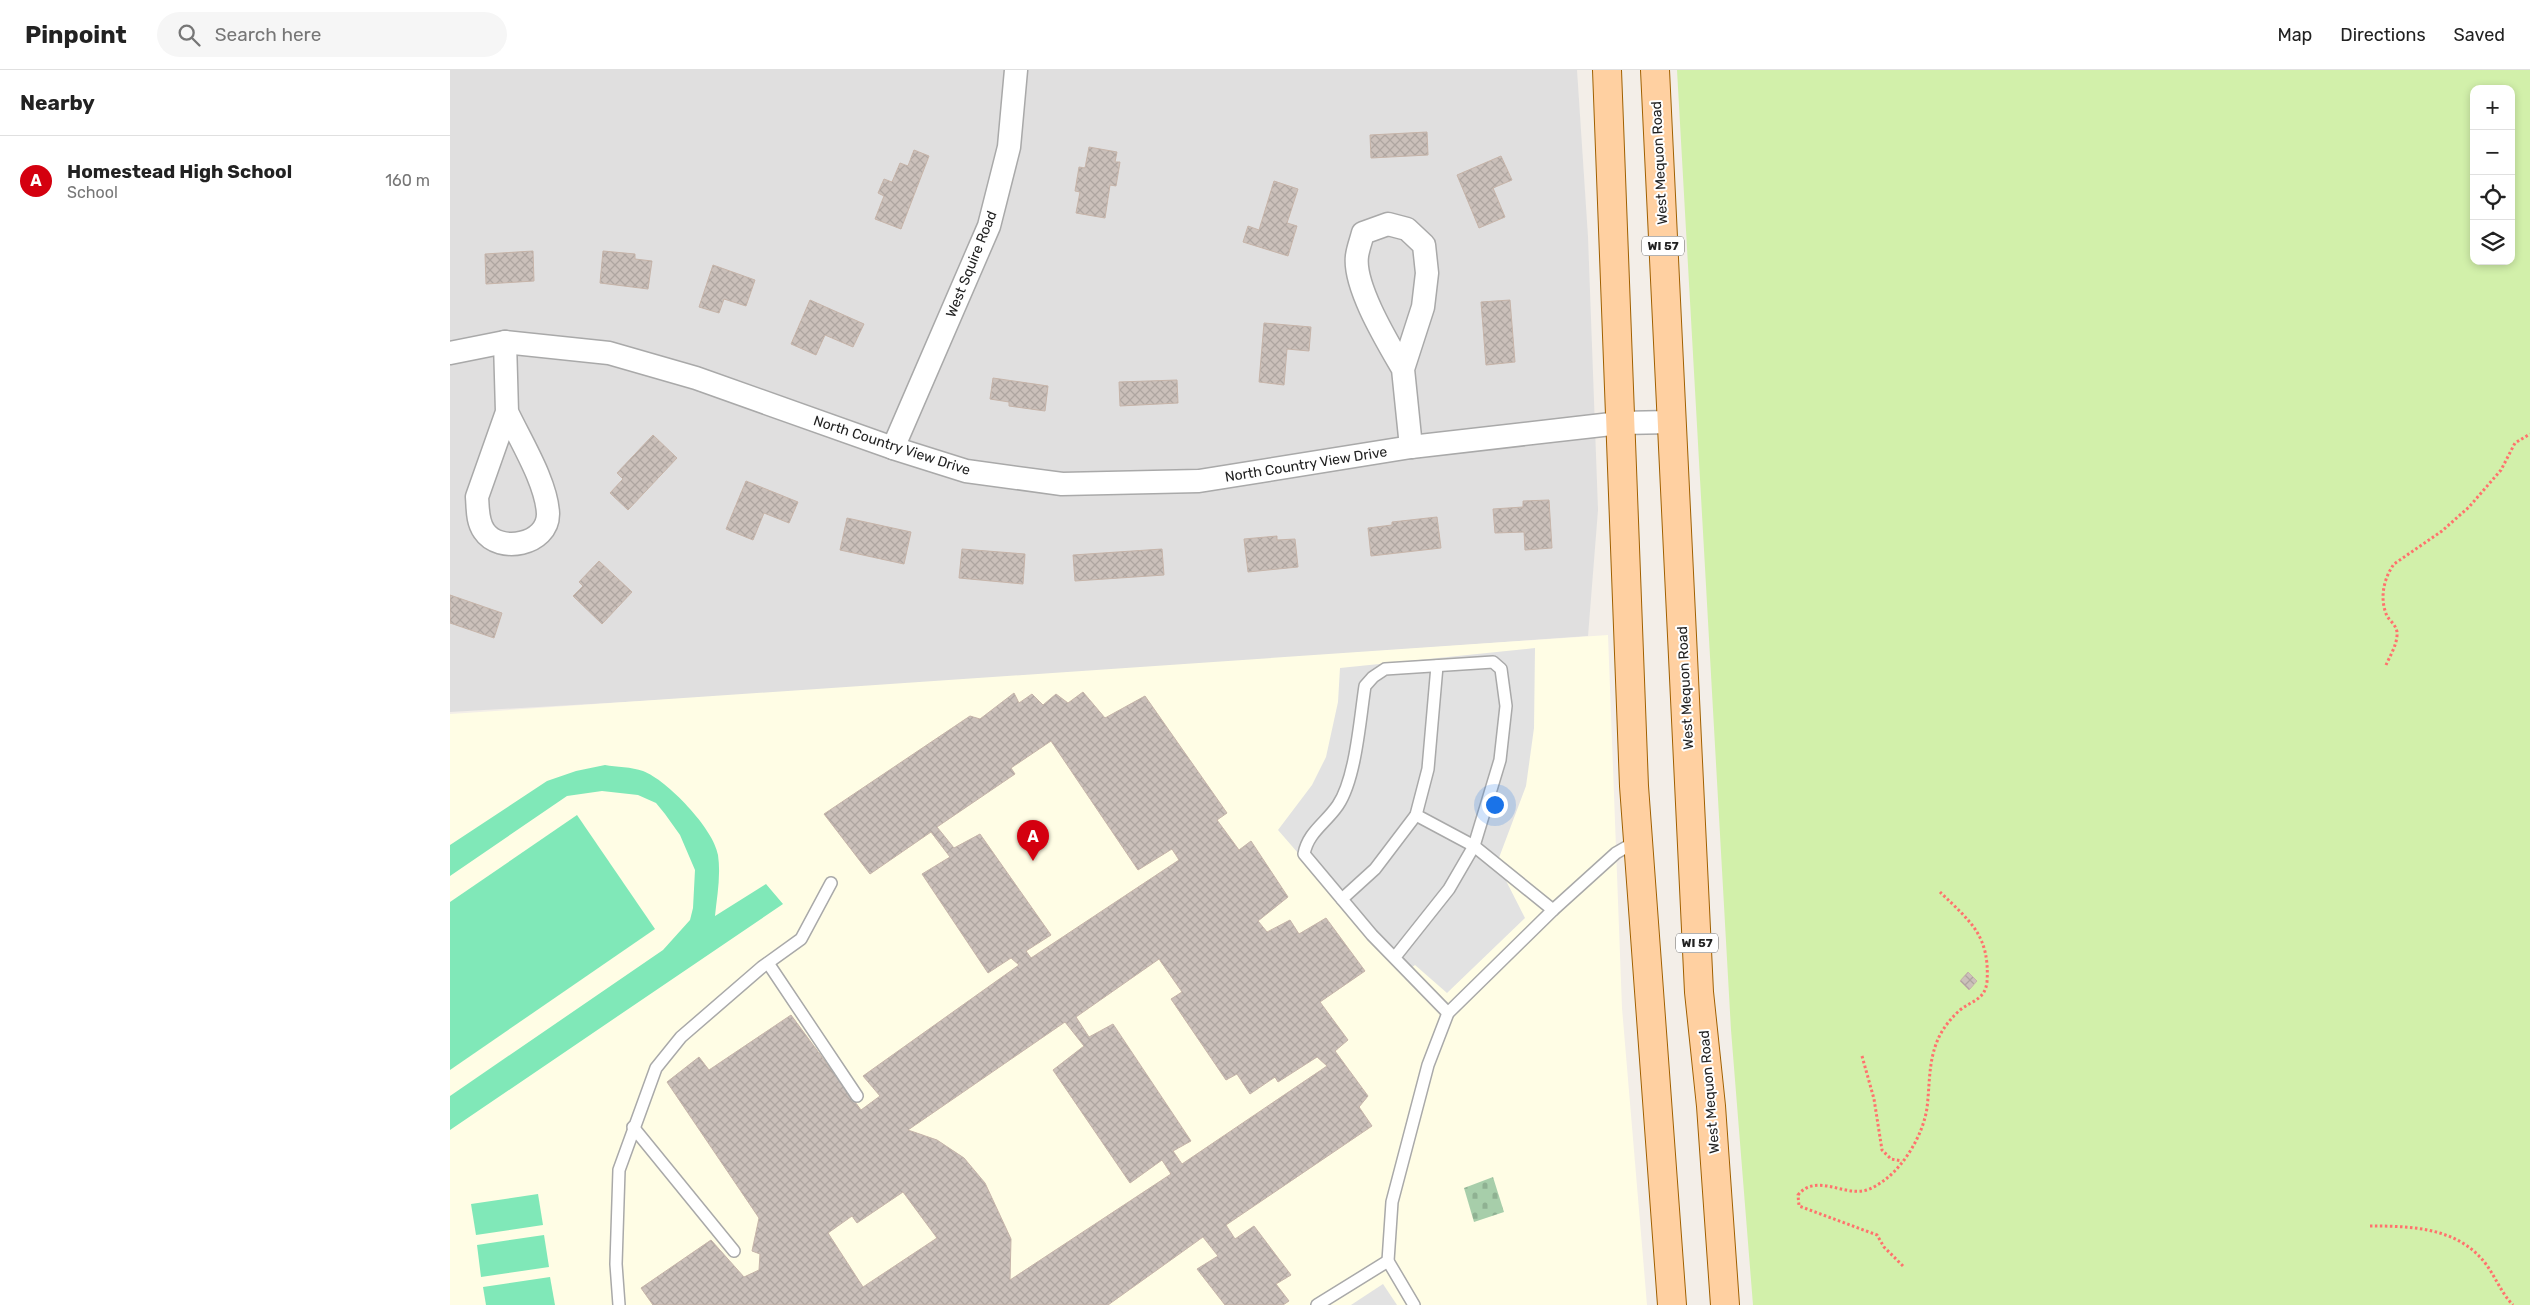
<!DOCTYPE html>
<meta charset="utf-8">
<style>
:root{--surface:#fff;--page:#f6f6f6;--text:#222;--muted:#767676;--line:#e0e0e0;--accent:#d4000f}
body{margin:0;font-family:Rubik,sans-serif;background:var(--page);color:var(--text)}
.controls{position:absolute;right:15px;top:15px;display:grid;overflow:hidden;border-radius:10px;box-shadow:0 2px 8px #0003}
.controls button{width:45px;height:45px;display:grid;place-items:center;padding:0;border:0;border-bottom:1px solid var(--line);background:var(--surface);color:var(--text);font:25px sans-serif}
.you{position:absolute;left:1044px;top:734px;width:18px;height:18px;margin:-12px;border:4px solid #fff;border-radius:50%;background:#1a73e8;box-shadow:0 0 0 8px #1a73e833}
.badge{display:grid;place-items:center;width:32px;height:32px;border-radius:50%;background:var(--accent);color:#fff;font-size:16px;font-weight:700}
.pin{position:absolute;translate:-50% -41px;filter:drop-shadow(0 1px 2px #0008)}
.pin::after{content:'';position:absolute;top:26px;width:18px;height:15px;background:inherit;clip-path:polygon(0 0,100% 0,50% 100%)}
.list{margin:0;padding:0;list-style:none}
h2{display:flex;justify-content:space-between;align-items:center;height:65px;margin:0;padding:0 20px;font-size:21px}
h2 small{font-size:16px;font-weight:400;color:var(--muted)}
.list li{display:grid;grid-template-columns:32px 1fr auto;gap:15px;align-items:center;box-sizing:border-box;height:90px;padding:0 20px;border-top:1px solid var(--line)}
.list b{display:block;font-size:19px;white-space:nowrap}
.list p{margin:0;font-size:16px;white-space:nowrap;color:var(--muted)}
.list em{font-size:16px;font-style:normal;color:var(--muted)}
.icon{flex:none;width:28px;height:28px;fill:none;stroke:currentColor;stroke-width:2;stroke-linecap:round;stroke-linejoin:round}
.map{position:relative;flex:none;width:2080px;height:1235px;overflow:hidden}
header{display:flex;align-items:center;gap:30px;box-sizing:border-box;height:70px;padding:0 25px;background:var(--surface);border-bottom:1px solid var(--line)}
header strong{font-size:24px}
nav{display:flex;gap:28px;margin-inline-start:auto;font-size:18px}
.search{width:350px;height:45px;background:var(--page);display:flex;align-items:center;gap:12px;box-sizing:border-box;padding:0 18px;border-radius:28px;color:var(--muted);font-size:19px}
main{display:flex}
aside{flex:1;background:var(--surface)}
.map>svg:first-child{display:block}
</style>
<header>
<strong>Pinpoint</strong>
<div class="search"><svg class="icon" aria-label="search" viewBox="0 0 24 24"><circle cx="10" cy="10" r="6"/><path d="M15 15l6 6"/></svg>Search here</div>
<nav><a>Map</a><a>Directions</a><a>Saved</a></nav>
</header>
<main>
<aside>
<h2>Nearby<small></small></h2>
<ul class="list">
<li><span class="badge">A</span><div><b>Homestead High School</b><p>School</p></div><em>160 m</em></li>
</ul>
</aside>
<div class="map">
<svg width="2080" height="1235" viewBox="0 0 2080 1235">
<defs>
<pattern id="cemetery-stones" width="16" height="16" patternUnits="userSpaceOnUse" patternTransform="scale(1.25)"><rect width="16" height="16" fill="#a7ceaa"/><path d="M2 7V4a2 2 0 0 1 4 0v3zM10 15v-3a2 2 0 0 1 4 0v3z" fill="#8fb192"/></pattern>
<pattern id="building-cross-hatch" width="8" height="8" patternUnits="userSpaceOnUse" patternTransform="scale(1.25)"><rect width="8" height="8" fill="#cbc0ba"/><path d="M0 0l8 8M0 8l8-8" fill="none" stroke="#aea5a0"/></pattern>
</defs>
<rect width="100%" height="100%" fill="#f3eee8"/>
<polygon fill="#e0dfdf" points="0,0 1127,0 1138,167 1148,440 1138,566 402,619 0,642"/>
<polygon fill="#fffde5" points="1158,565 1172,938 1197,1235 0,1235 0,644"/>
<path fill="#d2f0aa" fill-rule="evenodd" d="M1227,0H2080V1235H1303L1281,960ZM2024,19H2061V191H2024Z"/>
<polygon fill="url(#cemetery-stones)" points="1043,1107 1054,1142 1024,1152 1014,1118"/>
<g fill="#80e8b8">
<path d="M155,695C166,697 182,697 193,701C217,710 264,759 268,785C271,806 267,826 265,846L316,814L333,834L0,1060V1026L213,880L240,850L243,838L245,800L230,765L215,744L206,733L188,725L152,721L117,726L0,806V775L97,711L126,701Z"/>
<polygon points="127,745 205,859 0,1000 0,832"/>
<polygon points="88,1124 93,1155 26,1165 21,1134"/>
<polygon points="94,1165 99,1197 31,1207 27,1175"/>
<polygon points="100,1207 105,1235 36,1235 33,1217"/>
</g>
<g fill="#e2e2e2">
<polygon points="1085,578 1084,658 1076,716 1047,793 1075,848 997,923 965,895 953,904 828,760 862,715 876,687 888,632 890,598"/>
<polygon points="933,1214 947,1235 901,1235"/>
</g>
<g fill="url(#building-cross-hatch)" stroke="#c6b4a9" fill-rule="evenodd">
<polygon points="977,62 978,85 921,88 920,65"/>
<polygon points="639,77 667,82 665,92 670,92 666,116 660,115 655,148 626,143 630,122 625,121 629,97 635,98"/>
<polygon points="464,80 479,86 451,159 425,149 434,126 428,123 434,109 442,112 450,93 458,96"/>
<polygon points="1051,86 1062,110 1043,118 1055,147 1029,158 1007,105"/>
<polygon points="824,111 848,119 837,153 847,156 838,186 793,172 798,156 809,160"/>
<polygon points="83,181 84,211 36,214 35,184"/>
<polygon points="153,181 185,184 185,189 202,191 198,219 150,213"/>
<polygon points="263,195 305,210 296,236 274,229 269,243 249,237"/>
<polygon points="360,230 414,254 403,277 375,265 366,285 341,274"/>
<polygon points="1060,230 1065,292 1036,295 1031,232"/>
<polygon points="814,253 861,257 859,281 837,279 834,315 809,312"/>
<polygon points="543,308 598,316 595,341 559,336 559,332 540,329"/>
<polygon points="727,310 728,333 670,336 669,312"/>
<polygon points="203,365 227,388 178,440 160,423 173,409 167,403"/>
<polygon points="296,411 348,432 339,453 314,443 303,470 276,459"/>
<polygon points="1099,430 1102,478 1075,480 1074,462 1045,463 1043,439 1073,437 1073,431"/>
<polygon points="987,447 991,478 921,486 918,458 942,455 942,452"/>
<polygon points="397,448 461,462 454,494 390,480"/>
<polygon points="827,466 827,470 845,469 848,497 798,502 794,469"/>
<polygon points="512,479 575,484 573,514 509,508"/>
<polygon points="712,479 714,505 625,511 623,485"/>
<polygon points="149,491 182,522 152,554 123,526 133,516 129,512"/>
<polygon points="0,525 52,543 44,568 0,553"/>
<path d="M633,622L655,648L695,626L777,743L767,750L789,780L801,771L838,827L808,851L817,862L840,850L849,864L876,848L915,901L870,932L898,970L885,981L918,1026L909,1037L922,1056L776,1155L785,1169L804,1156L841,1205L826,1214L839,1231L833,1235H775L747,1199L768,1186L753,1167L658,1235H203L191,1218L261,1170L294,1207L309,1200L310,1184L302,1181L309,1148L217,1012L249,987L259,1000L341,945L411,1040L430,1026L413,1006L569,895L561,888L538,903L472,804L500,787L481,762L420,804L374,744L520,646L530,649L564,623L569,633L582,624L593,635L606,624L618,633ZM601,671L688,800L722,779L729,790L581,888L576,881L601,865L530,764L504,778L487,757L565,704L561,698ZM709,889L732,922L721,929L776,1010L787,1004L800,1024L825,1007L828,1012L867,987L877,996L732,1094L723,1081L741,1071L663,954L639,967L626,947ZM615,952L634,976L603,1000L680,1113L712,1090L721,1104L560,1210L561,1169L535,1113L514,1088L487,1070L458,1060ZM453,1122L487,1168L413,1217L378,1163L402,1146L407,1153Z"/>
<polygon points="1518,902 1527,911 1519,920 1510,911"/>
</g>
<g fill="none" stroke-linecap="round" stroke-linejoin="round">
<defs>
<g id="service">
<polyline points="892,829 925,799 966,745 978,699 987,596"/>
<polyline points="1103,840 1166,783 1187,771"/>
<path d="M945,887L999,819L1024,776L1050,690L1056,636L1051,599L1043,592L935,599L923,607L915,616C910,648 906,708 888,735C876,753 858,762 854,784L922,865L998,943"/>
<polyline points="318,893 407,1026"/>
<polyline points="183,1057 284,1181"/>
<polyline points="169,1235 166,1194 169,1100 206,998 231,967 312,897 351,869 381,813"/>
<polyline points="867,1235 938,1191"/>
<polyline points="964,1235 938,1191 942,1132 978,995 998,943 1103,840 1024,776 966,745"/>
</g>
<g id="minor">
<path d="M55,272L57,342L27,427C28,439 27,451 34,461C49,484 98,475 98,444C97,413 70,370 57,342"/>
<polyline points="0,283 55,272 159,283 246,308 443,378 516,401 612,414 749,411 961,377 1170,353 1222,352"/>
<path d="M953,299C938,273 903,216 907,186C908,178 911,171 913,163L938,154L957,159L974,175L977,203L973,237L953,299L961,377"/>
<polyline points="443,378 539,156 559,77 566,0"/>
</g>
<g id="primary">
<polyline points="1157,0 1184,716 1222,1235"/>
<polyline points="1205,0 1249,922 1261,1036 1275,1235"/>
</g>
</defs>
<use href="#service" stroke="#a9a9a9" stroke-width="14"/>
<use href="#minor" stroke="#a9a9a9" stroke-width="25"/>
<use href="#primary" stroke="#a06000" stroke-width="30"/>
<g stroke="#ff726d" stroke-width="3" stroke-dasharray="2.5 2.5" stroke-linecap="butt">
<path d="M1936,595C1940,586 1948,573 1947,562C1946,555 1940,551 1937,546C1929,528 1934,508 1944,494L1992,461L2019,437L2051,400L2065,373L2080,364"/>
<polyline points="1412,986 1424,1029 1432,1080 1441,1089 1452,1091"/>
<path d="M1920,1156C1957,1156 2000,1157 2028,1185C2043,1199 2049,1221 2063,1235"/>
<path d="M1453,1196L1434,1177L1427,1165L1349,1136L1348,1125C1365,1104 1391,1124 1412,1121C1421,1120 1429,1114 1436,1109C1456,1093 1473,1064 1477,1038C1480,1014 1478,990 1489,967C1494,957 1501,948 1510,940C1521,931 1535,930 1537,912C1540,866 1521,852 1490,822"/>
</g>
<use href="#service" stroke="#fff" stroke-width="11"/>
<use href="#minor" stroke="#fff" stroke-width="22"/>
<use href="#primary" stroke="#ffd0a1" stroke-width="28"/>
</g>
<g text-anchor="middle" stroke-width="4" stroke-linejoin="round" paint-order="stroke">
<g fill="#fff" stroke="#646464" stroke-width="1">
<rect x="1192" y="166.5" width="42" height="19" rx="4"/>
<rect x="1226" y="863.5" width="42" height="19" rx="4"/>
</g>
<g font-size="12" font-weight="bold" fill="#222">
<text x="1213" y="180">WI 57</text>
<text x="1247" y="877">WI 57</text>
</g>
<g font-size="14" fill="#222" stroke="#fff">
<text transform="translate(1209 93) rotate(-93)" y="5">West Mequon Road</text>
<text transform="translate(521 194) rotate(-68)" y="5">West Squire Road</text>
<text transform="translate(442 375) rotate(18)" y="5">North Country View Drive</text>
<text transform="translate(856 394) rotate(-9)" y="5">North Country View Drive</text>
<text transform="translate(1235 618) rotate(-93)" y="5">West Mequon Road</text>
<text transform="translate(1259 1022) rotate(-95)" y="5">West Mequon Road</text>
</g>
</g>
</svg>
<div class="controls">
<button>+</button>
<button>−</button>
<button><svg class="icon" aria-label="locate" viewBox="0 0 24 24"><circle cx="12" cy="12" r="6"/><path d="M12 2v4M12 18v4M2 12h4M18 12h4"/></svg></button>
<button><svg class="icon" aria-label="layers" viewBox="0 0 24 24"><path d="M12 4l9 5-9 5-9-5zM3 14l9 5 9-5"/></svg></button>
</div>
<div class="you"></div>
<div class="pin badge" style="left:583px;top:791px">A</div>
</div>
</main>
